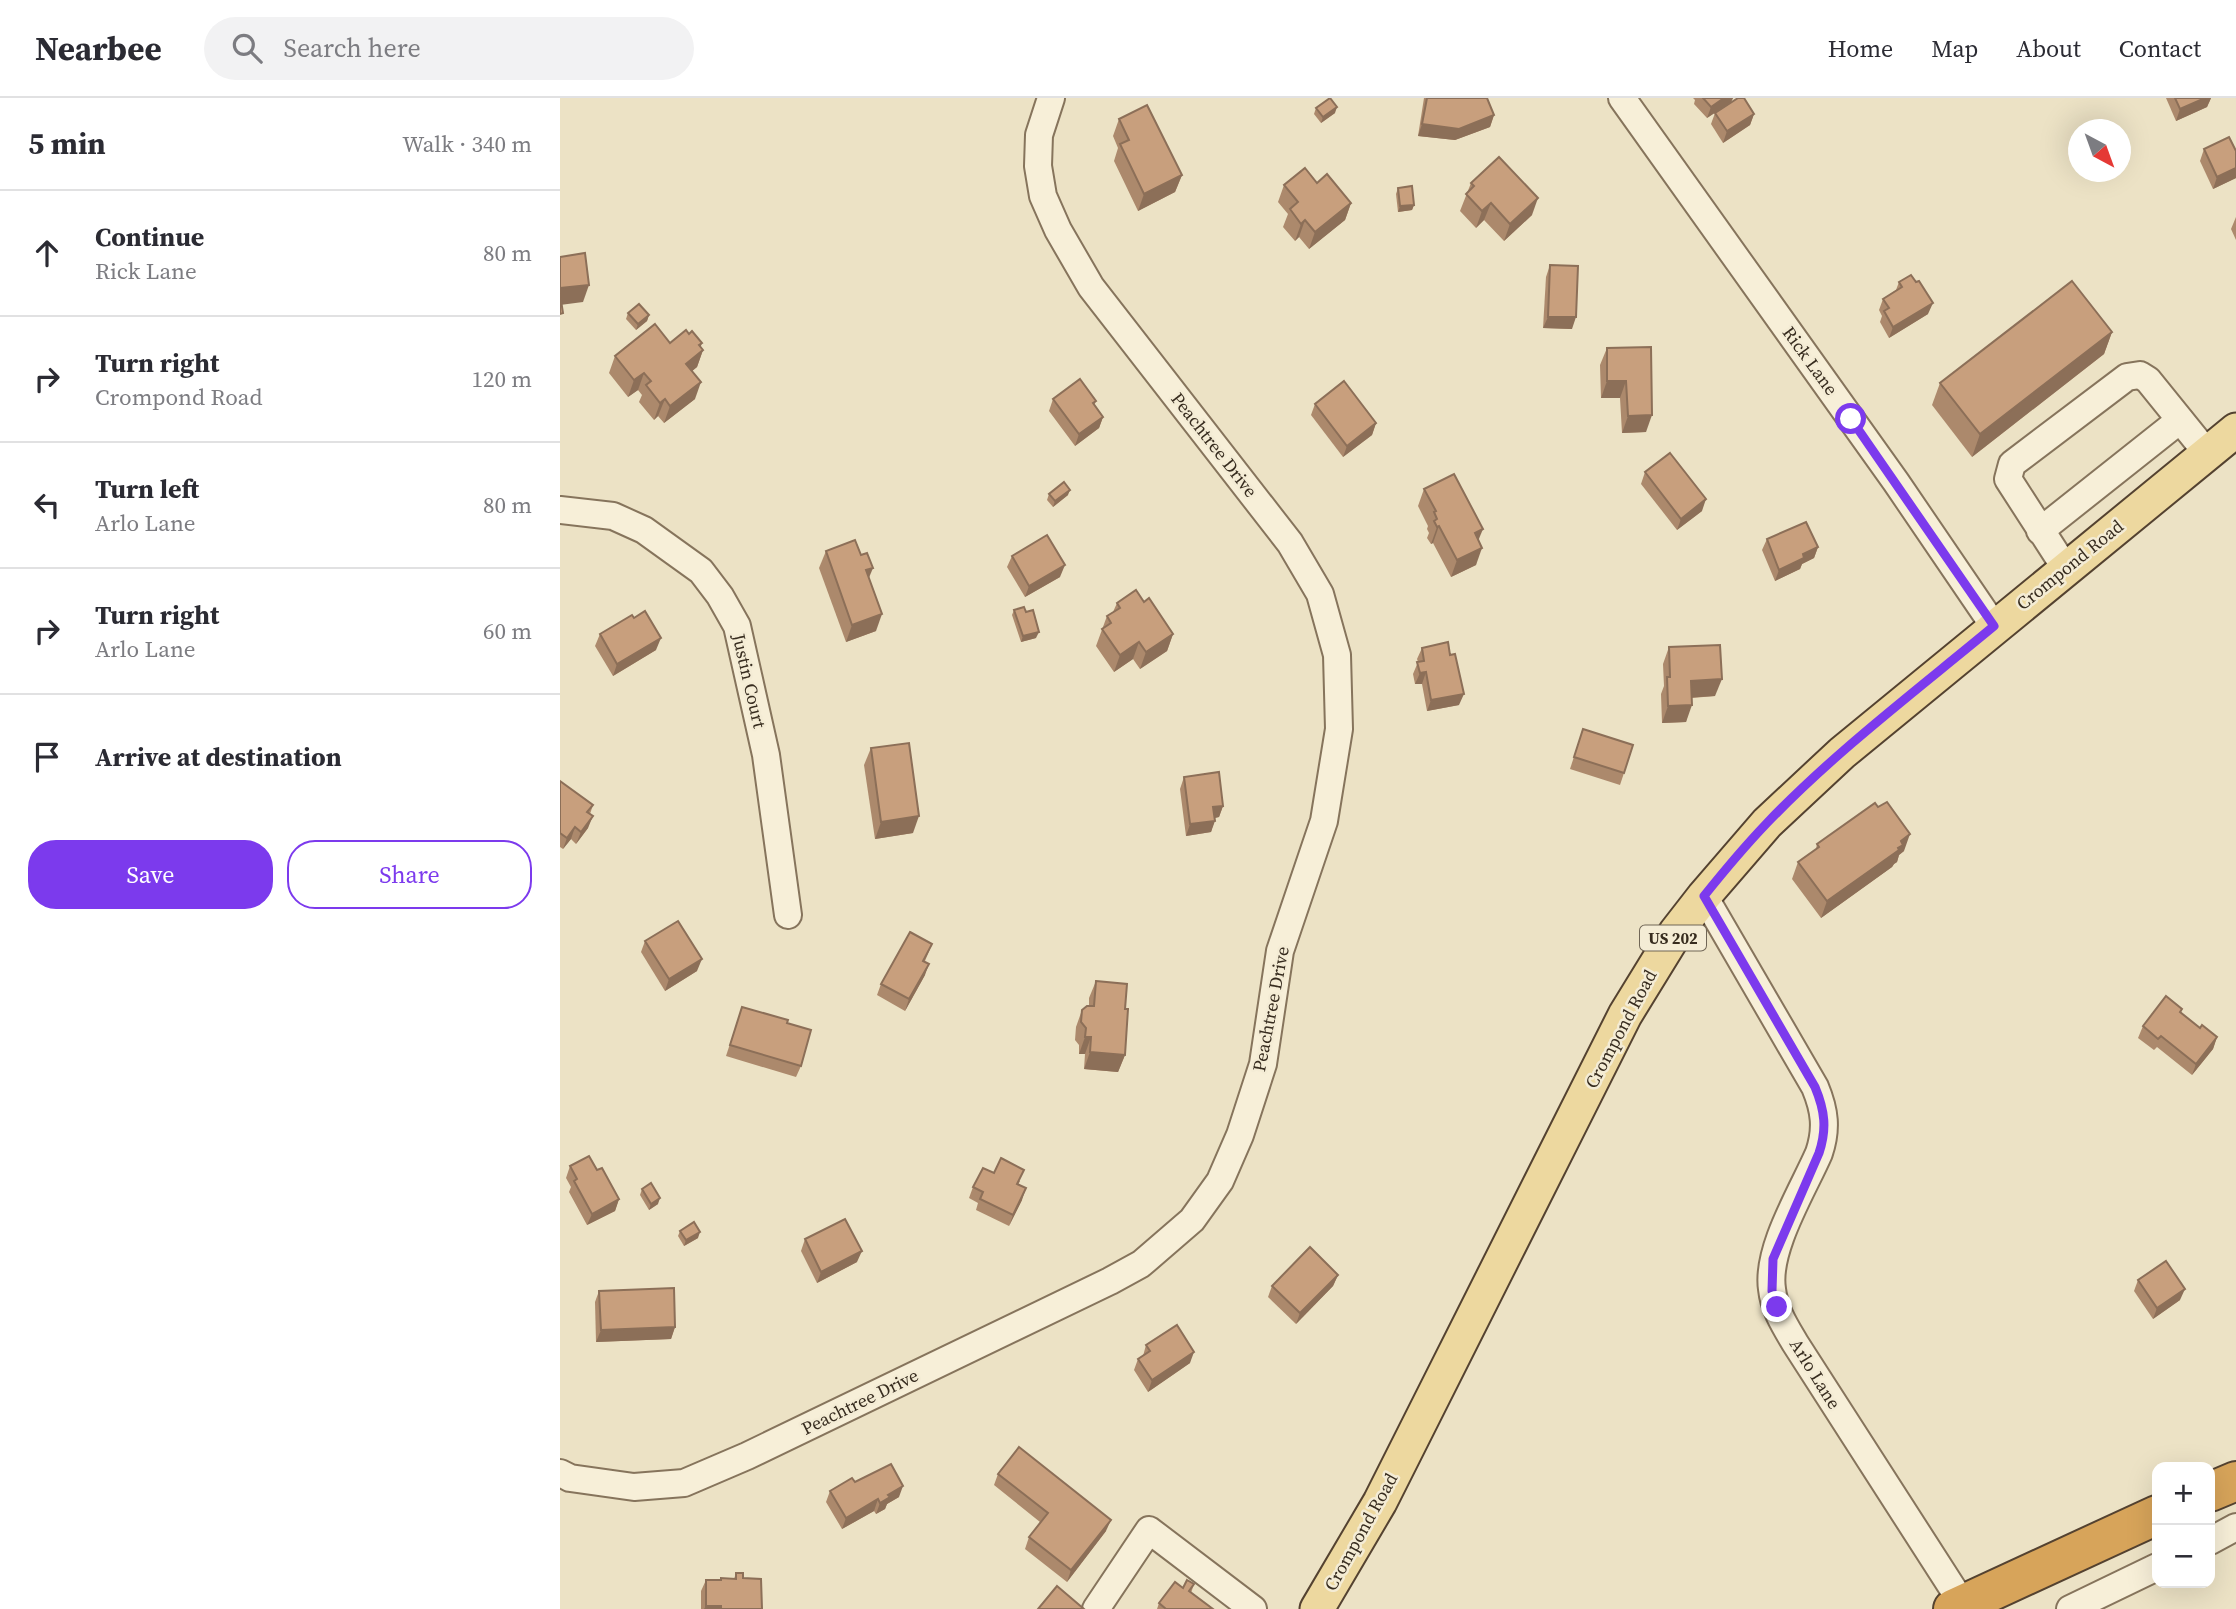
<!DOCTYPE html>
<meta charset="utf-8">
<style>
:root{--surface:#fff;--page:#f2f2f3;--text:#2b2b33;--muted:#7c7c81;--line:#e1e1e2;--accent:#7c3aed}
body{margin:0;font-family:"Source Serif 4",serif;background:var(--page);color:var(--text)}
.controls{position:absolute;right:21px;bottom:21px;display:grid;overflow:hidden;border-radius:14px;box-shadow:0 7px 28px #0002}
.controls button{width:63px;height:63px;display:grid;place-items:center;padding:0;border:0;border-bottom:2px solid var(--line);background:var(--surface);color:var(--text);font:35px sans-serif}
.compass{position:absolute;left:1508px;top:21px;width:63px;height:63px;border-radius:50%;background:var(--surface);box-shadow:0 7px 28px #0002;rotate:139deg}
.stop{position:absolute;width:21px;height:21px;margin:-16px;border:5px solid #7c3aed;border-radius:50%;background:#fff}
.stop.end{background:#7c3aed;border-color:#fff;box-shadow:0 2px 7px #0008}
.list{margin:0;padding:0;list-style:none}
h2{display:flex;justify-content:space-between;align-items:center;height:91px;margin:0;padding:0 28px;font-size:30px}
h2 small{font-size:23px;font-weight:400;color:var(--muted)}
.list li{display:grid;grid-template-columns:46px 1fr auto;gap:21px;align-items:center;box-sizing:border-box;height:126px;padding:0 28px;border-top:2px solid var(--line)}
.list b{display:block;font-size:26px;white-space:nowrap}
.list p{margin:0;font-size:23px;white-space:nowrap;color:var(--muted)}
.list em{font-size:23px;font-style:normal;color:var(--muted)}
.actions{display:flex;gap:14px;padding:21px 28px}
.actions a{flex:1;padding:16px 0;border:2px solid var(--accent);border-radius:28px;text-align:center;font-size:24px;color:var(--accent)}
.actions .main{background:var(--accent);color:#fff}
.icon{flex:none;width:38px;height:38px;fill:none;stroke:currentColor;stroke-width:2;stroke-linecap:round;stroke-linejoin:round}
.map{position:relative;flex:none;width:1676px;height:1511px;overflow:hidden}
header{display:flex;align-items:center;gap:42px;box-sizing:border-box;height:98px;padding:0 35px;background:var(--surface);border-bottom:2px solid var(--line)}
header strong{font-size:33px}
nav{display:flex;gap:38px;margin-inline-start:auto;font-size:24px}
.search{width:490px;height:63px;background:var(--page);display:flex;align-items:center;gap:18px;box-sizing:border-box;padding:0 24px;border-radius:38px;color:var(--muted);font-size:26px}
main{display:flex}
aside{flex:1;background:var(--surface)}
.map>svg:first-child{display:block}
</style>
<header>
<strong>Nearbee</strong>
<div class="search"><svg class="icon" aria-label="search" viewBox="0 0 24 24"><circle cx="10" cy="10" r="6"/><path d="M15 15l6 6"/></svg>Search here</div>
<nav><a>Home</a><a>Map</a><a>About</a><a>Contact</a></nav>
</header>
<main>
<aside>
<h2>5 min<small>Walk · 340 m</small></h2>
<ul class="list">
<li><svg class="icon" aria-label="ahead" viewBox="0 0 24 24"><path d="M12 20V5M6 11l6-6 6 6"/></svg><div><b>Continue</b><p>Rick Lane</p></div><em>80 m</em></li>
<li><svg class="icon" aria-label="right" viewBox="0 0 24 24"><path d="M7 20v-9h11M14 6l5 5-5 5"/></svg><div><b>Turn right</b><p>Crompond Road</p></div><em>120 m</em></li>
<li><svg class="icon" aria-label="left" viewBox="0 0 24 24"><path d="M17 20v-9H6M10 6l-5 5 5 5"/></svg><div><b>Turn left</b><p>Arlo Lane</p></div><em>80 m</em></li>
<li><svg class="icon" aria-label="right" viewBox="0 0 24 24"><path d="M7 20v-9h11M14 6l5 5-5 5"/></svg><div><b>Turn right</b><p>Arlo Lane</p></div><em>60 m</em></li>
<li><svg class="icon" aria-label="arrive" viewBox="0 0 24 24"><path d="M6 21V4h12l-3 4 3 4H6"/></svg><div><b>Arrive at destination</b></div></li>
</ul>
<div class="actions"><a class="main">Save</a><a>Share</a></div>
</aside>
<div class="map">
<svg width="1676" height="1511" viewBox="0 0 1676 1511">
<rect width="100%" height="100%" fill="#ece2c5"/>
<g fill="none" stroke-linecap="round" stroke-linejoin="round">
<defs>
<g id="minor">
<polyline points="1062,0 1336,384 1434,528"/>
<polyline points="0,412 53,418 84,432 141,473 160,498 177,528 206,657 228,817"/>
<polyline points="1480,433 1620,322"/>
<polyline points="1506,471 1448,381 1452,366 1567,279 1580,277 1588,282 1647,355"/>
<path d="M1144,798L1255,989C1265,1013 1267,1031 1259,1055C1243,1092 1206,1151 1212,1191C1214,1211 1225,1228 1235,1245L1406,1511"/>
<polyline points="0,1375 10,1380 74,1389 124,1385 187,1358 550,1183 581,1166 632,1122 660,1083 680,1037 703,966 720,853 764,723 779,631 777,557 760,496 730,445 531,189 498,132 483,98 478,68 479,37 491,0"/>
<polyline points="1650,1443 1676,1429"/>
<polyline points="536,1511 589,1432 693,1511"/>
<polyline points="1510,1511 1597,1469"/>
</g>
<polyline id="major" points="757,1511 820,1404 1065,917 1116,834 1144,798 1207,725 1282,655 1676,332"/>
<g id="highway">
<polyline points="1650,1394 1676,1383"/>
<polyline points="1393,1511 1597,1417"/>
</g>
</defs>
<use href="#minor" stroke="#86745c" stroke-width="30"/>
<use href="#major" stroke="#544230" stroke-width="37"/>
<use href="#highway" stroke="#544230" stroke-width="42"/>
<use href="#minor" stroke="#f7efd8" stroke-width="26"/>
<use href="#major" stroke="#edd89f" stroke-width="33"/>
<use href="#highway" stroke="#d7a45a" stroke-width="38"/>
</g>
<g fill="#ac896c">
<polygon points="864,0 927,0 934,17 930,29 895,42 858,38"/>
<polygon points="1133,0 1173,0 1171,4 1147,20 1134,6 1135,2"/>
<polygon points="1606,0 1651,0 1647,9 1616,23"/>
<polygon points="756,10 775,15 761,25 754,16"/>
<polygon points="1155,15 1194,16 1190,27 1163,45 1151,26"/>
<polygon points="559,21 622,77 615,94 578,113 554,63 558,50 553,38"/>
<polygon points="1644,51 1676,53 1676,80 1653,91 1640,63"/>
<polygon points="757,85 791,105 785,122 749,151 739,139 735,143 723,129 728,116 718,104 724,87"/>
<polygon points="911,85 972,117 944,143 924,122 916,130 900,113"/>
<polygon points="838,90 854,107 852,112 838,114 836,96"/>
<polygon points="1676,119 1676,142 1671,131"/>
<polygon points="990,167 1012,231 983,230 986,179"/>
<polygon points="1339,184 1368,216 1329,240 1320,224 1322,218 1319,212 1323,201 1336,192"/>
<polygon points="68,215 89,217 87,223 76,232 66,221"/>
<polygon points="1552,234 1544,256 1412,359 1372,307 1380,285"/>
<polygon points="110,245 140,249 143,252 137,269 132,273 135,301 104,325 98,318 94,322 79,304 82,297 78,292 68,299 49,275 55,258"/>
<polygon points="1091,249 1086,334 1062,335 1060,300 1041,300 1040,267 1047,250"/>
<polygon points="493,301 536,303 534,308 543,319 539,330 515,348 489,313"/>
<polygon points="755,306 816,325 812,337 783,359 751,317"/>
<polygon points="1085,374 1142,413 1117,432 1081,386"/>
<polygon points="864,391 919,443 916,467 891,479 873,445 871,446 867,440 869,435 867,431 868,428 858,408"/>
<polygon points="489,396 508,397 493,409 487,402"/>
<polygon points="1207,441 1258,449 1254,460 1242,466 1240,471 1215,483 1202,452"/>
<polygon points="266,453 309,480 316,533 286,544 259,470"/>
<polygon points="452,458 500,479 465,499 447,469"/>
<polygon points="584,504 613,536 607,553 580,571 573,561 554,574 536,548 547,518 553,514 557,505"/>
<polygon points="454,512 466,514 476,540 461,544 452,517"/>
<polygon points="40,536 96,552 53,578 35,548"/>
<polygon points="1109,549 1155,598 1132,600 1126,624 1102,625 1101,596 1104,588 1103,566"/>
<polygon points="862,550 899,607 867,613 862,586 855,586 853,576 858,564 857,561"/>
<polygon points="1023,631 1064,675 1060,687 1010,671"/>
<polygon points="311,650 353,735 315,741 304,667"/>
<polygon points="624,679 663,708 659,719 655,720 651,734 626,738 620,691"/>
<polygon points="0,683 33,707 30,716 28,730 16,746 11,741 3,751 0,749"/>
<polygon points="1257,746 1344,753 1339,757 1337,764 1334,766 1332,769 1261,820 1232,781 1238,764 1256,751"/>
<polygon points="85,843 137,873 105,893 81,854"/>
<polygon points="372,846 365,863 365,877 345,913 317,897 321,886"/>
<polygon points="536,883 565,911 565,957 558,974 524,971 525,956 519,956 519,947 515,942 516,929 522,912 529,908 529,900"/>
<polygon points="182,909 227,925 241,968 236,979 166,958"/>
<polygon points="1622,911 1621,915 1640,930 1657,939 1653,951 1632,977 1597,949 1594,952 1578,940 1583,928"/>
<polygon points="10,1068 37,1072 59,1101 55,1113 27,1127 9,1094 11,1089 6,1080"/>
<polygon points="434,1075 460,1083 458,1087 462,1102 449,1128 416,1112 418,1105 409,1100 413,1089"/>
<polygon points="82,1091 98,1106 89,1112 80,1097"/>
<polygon points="120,1133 138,1140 124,1148 118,1138"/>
<polygon points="245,1141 297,1164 257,1185 241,1153"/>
<polygon points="778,1177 773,1188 736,1226 708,1199 712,1188"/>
<polygon points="1578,1182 1620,1202 1593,1221 1574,1193"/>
<polygon points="39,1193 115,1229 111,1241 36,1244 35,1204"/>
<polygon points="586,1247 630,1265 588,1294 574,1272 578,1261 583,1258"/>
<polygon points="438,1376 546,1433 507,1484 465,1451 469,1439 480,1424 434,1387"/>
<polygon points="295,1384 339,1399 327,1406 325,1411 316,1416 314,1413 282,1431 266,1404 270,1393"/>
<polygon points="176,1475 183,1480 202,1511 141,1511 141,1493 146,1482 160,1482 161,1480 174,1481"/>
<polygon points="634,1486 631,1495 653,1511 597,1511 599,1505 623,1490"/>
</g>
<g fill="#8c6f58">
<polygon points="1164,0 1173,0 1171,4 1147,20 1151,9"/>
<polygon points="1645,0 1651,0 1647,9 1616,23 1620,11"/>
<polygon points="777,9 775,15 761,25 763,19"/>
<polygon points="1194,16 1190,27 1163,45 1167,33"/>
<polygon points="934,17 930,29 895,42 858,38 862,26"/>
<polygon points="1676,70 1676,80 1653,91 1657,79"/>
<polygon points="622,77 615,94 578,113 584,96"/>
<polygon points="978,100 972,117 944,143 950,126"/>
<polygon points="791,105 785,122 749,151 755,134"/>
<polygon points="931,105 924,122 916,130 922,113"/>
<polygon points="854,107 852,112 838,114 840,108"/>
<polygon points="745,122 739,139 735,143 741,126"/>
<polygon points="29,187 23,204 0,207 0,190"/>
<polygon points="1373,205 1368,216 1329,240 1333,229"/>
<polygon points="89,217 87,223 76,232 78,226"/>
<polygon points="988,219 1016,219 1012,231 983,230"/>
<polygon points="1552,234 1544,256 1412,359 1420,336"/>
<polygon points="142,245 138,256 143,252 137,269 120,283 126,266 139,247"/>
<polygon points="84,275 78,292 68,299 74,282"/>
<polygon points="1047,283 1066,283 1060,300 1041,300"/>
<polygon points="141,284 135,301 104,325 110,308"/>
<polygon points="105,301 98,318 94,322 100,305"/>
<polygon points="1092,317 1086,334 1062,335 1068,318"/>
<polygon points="543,319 539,330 515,348 519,336"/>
<polygon points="816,325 812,337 783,359 787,348"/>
<polygon points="510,392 508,397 493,409 495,403"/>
<polygon points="1146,401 1142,413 1117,432 1121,421"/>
<polygon points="879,428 873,445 871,446 877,429"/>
<polygon points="923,431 916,448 915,435"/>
<polygon points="1258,449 1254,460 1242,466 1240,471 1215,483 1219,472 1243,456"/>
<polygon points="922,450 916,467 891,479 897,462"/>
<polygon points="505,467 500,479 465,499 469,488"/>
<polygon points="313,470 306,487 306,472"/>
<polygon points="322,516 316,533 286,544 292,527"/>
<polygon points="479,534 476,540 461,544 463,538"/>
<polygon points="613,536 607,553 580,571 586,554"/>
<polygon points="101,540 96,552 53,578 57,566"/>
<polygon points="579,544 573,561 554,574 560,557"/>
<polygon points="866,574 862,586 855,586 860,575"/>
<polygon points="1162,581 1155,598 1124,600 1131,583"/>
<polygon points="904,596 899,607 867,613 871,602"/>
<polygon points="1132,607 1126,624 1102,625 1108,608"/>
<polygon points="663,708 659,719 649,721 653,709"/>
<polygon points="33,718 28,730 16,746 21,734"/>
<polygon points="359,718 353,735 315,741 321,724"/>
<polygon points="655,723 651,734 626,738 630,726"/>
<polygon points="15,729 11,741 3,751 7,740"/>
<polygon points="1350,736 1344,753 1339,757 1337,764 1334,766 1332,769 1261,820 1267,803"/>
<polygon points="142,861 137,873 105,893 109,881"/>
<polygon points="369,866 365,877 345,913 349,901"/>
<polygon points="525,939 531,939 525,956 519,956"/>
<polygon points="1657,939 1653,951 1632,977 1636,966"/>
<polygon points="530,954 565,957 558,974 524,971"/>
<polygon points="466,1090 462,1102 449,1128 453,1117"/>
<polygon points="100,1100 98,1106 89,1112 91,1106"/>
<polygon points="59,1101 55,1113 27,1127 32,1116"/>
<polygon points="140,1134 138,1140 124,1148 126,1142"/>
<polygon points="302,1153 297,1164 257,1185 261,1174"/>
<polygon points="778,1177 773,1188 736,1226 740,1215"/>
<polygon points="1625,1191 1620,1202 1593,1221 1597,1210"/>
<polygon points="115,1229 111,1241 36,1244 41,1232"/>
<polygon points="634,1254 630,1265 588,1294 592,1282"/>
<polygon points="343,1388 339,1399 327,1406 325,1411 316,1416 320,1405 328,1397"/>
<polygon points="318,1401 314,1413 282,1431 286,1420"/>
<polygon points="551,1422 546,1433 507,1484 511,1472"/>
<polygon points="146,1508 161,1508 160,1511 144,1511"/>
</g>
<g fill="#c89f7d" stroke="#8c6f58" stroke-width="2">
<polygon points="770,0 777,9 763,19 756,10"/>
<polygon points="867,0 927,0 934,17 899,31 862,26"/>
<polygon points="1143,0 1164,0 1151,9"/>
<polygon points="1178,0 1184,0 1194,16 1167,33 1155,15"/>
<polygon points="1615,0 1645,0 1620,11"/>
<polygon points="587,7 622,77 584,96 560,46 569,42 559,21"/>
<polygon points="1669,39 1676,53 1676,70 1657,79 1644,51"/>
<polygon points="939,59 978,100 950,126 931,105 922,113 906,96 914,88 911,85"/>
<polygon points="745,70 757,85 767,76 791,105 755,134 745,122 741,126 730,111 738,104 724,87"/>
<polygon points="852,88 854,107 840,108 838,90"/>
<polygon points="25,155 29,187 0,190 0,159"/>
<polygon points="990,167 1018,168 1016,219 988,219"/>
<polygon points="1351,177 1356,184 1359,183 1373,205 1333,229 1324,213 1329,210 1323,201 1342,189 1339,184"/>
<polygon points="1512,183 1552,234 1420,336 1380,285"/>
<polygon points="0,196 3,215 0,216"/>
<polygon points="79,206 89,217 78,226 68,215"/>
<polygon points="95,226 110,245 126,232 129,236 132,233 142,245 139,247 143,252 126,266 141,284 110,308 105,301 100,305 86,287 91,283 84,275 74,282 55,258"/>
<polygon points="1091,249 1092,317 1068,318 1066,283 1047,283 1047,250"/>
<polygon points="520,281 536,303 533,305 543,319 519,336 493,301"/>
<polygon points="784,283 816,325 787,348 755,306"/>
<polygon points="1110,355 1146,401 1121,421 1085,374"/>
<polygon points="894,376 923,431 915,435 922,450 897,462 879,428 877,429 874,423 877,421 874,414 876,413 864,391"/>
<polygon points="504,384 510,392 495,403 489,396"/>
<polygon points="1246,424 1258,449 1243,456 1244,460 1219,472 1207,441"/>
<polygon points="487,437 505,467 469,488 452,458"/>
<polygon points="295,442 301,457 307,455 313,470 306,472 322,516 292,527 266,453"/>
<polygon points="576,492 584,504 589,500 613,536 586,554 579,544 560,557 542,531 551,525 547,518 560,510 557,505"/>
<polygon points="464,509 466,514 473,512 479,534 463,538 454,512"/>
<polygon points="85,513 101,540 57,566 40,536 72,517 74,520"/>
<polygon points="888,544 890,557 895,556 904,596 871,602 866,574 860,575 857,564 864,563 862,550"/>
<polygon points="1160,547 1162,581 1131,583 1132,607 1108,608 1107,579 1110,579 1109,549"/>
<polygon points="1023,631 1073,647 1064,675 1014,659"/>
<polygon points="349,645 359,718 321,724 311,650"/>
<polygon points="659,674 663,708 653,709 655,723 630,726 624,679"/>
<polygon points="0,683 33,707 27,714 33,718 21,734 15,729 7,740 0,735"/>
<polygon points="1327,704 1350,736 1341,743 1343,747 1338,750 1339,752 1267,803 1238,764 1259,749 1257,746 1315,705 1318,709"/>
<polygon points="118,823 142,861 109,881 85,843"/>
<polygon points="350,834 372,846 363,863 369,866 349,901 321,886"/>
<polygon points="536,883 567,886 565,911 568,911 565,957 530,954 531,939 525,939 526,930 521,924 522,912 527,908 534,908"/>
<polygon points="1606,898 1622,911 1620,914 1640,930 1642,927 1657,939 1636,966 1601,938 1598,941 1583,928"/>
<polygon points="182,909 228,922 227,925 251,932 241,968 170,947"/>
<polygon points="29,1058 37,1072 42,1070 59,1101 32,1116 14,1083 17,1081 10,1068"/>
<polygon points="441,1060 464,1072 457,1086 466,1090 453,1117 420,1101 423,1094 413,1089 423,1070 434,1075"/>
<polygon points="91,1085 100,1100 91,1106 82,1091"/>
<polygon points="285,1121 302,1153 261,1174 245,1141"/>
<polygon points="134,1124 140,1134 126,1142 120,1133"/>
<polygon points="750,1149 778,1177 740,1215 712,1188"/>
<polygon points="1606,1163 1625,1191 1597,1210 1578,1182"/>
<polygon points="114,1190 115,1229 41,1232 39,1193"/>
<polygon points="617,1227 634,1254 592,1282 578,1261 590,1253 586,1247"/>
<polygon points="459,1349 551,1422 511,1472 469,1439 488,1415 438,1376"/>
<polygon points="331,1366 343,1388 328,1397 330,1399 320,1405 318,1401 286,1420 270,1393 292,1380 295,1384"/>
<polygon points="176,1475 183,1475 183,1480 201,1481 202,1511 161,1511 161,1508 146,1508 146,1482 161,1482 161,1480 176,1481"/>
<polygon points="627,1482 634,1486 629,1493 653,1511 606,1511 599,1505 615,1484 623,1490"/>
<polygon points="497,1488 524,1511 478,1511"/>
</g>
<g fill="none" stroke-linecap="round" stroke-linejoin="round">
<path stroke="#7c3aed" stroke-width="9" d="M1217,1209L1212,1193L1213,1161L1259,1055C1267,1031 1265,1013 1255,989L1144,798C1164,773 1185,748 1207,725C1276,653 1357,592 1434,528L1291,321"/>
</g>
<g text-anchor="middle" stroke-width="5" stroke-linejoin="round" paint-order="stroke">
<rect fill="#f4ecd5" stroke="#706656" stroke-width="2" x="1080" y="827.5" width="66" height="25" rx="5"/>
<g font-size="16" font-weight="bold" fill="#372c1f">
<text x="1113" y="846">US 202</text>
</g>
<g font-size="18" fill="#372c1f" stroke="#f4ecd5">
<text transform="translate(1250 263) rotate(54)" y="6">Rick Lane</text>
<text transform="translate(654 347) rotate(52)" y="6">Peachtree Drive</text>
<text transform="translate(1510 467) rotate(-39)" y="6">Crompond Road</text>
<text transform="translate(189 583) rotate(77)" y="6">Justin Court</text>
<text transform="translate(711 911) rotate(-79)" y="6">Peachtree Drive</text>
<text transform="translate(1061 931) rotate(-62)" y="6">Crompond Road</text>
<text transform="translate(1255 1276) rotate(58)" y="6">Arlo Lane</text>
<text transform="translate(300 1304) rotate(-26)" y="6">Peachtree Drive</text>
<text transform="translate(801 1434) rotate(-61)" y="6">Crompond Road</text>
</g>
</g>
</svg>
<div class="controls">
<button>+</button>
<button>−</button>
</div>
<svg class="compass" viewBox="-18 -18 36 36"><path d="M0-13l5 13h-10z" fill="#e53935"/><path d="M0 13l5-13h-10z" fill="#7c7c81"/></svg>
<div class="stop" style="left:1291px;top:321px"></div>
<div class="stop end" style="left:1217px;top:1209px"></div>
</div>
</main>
